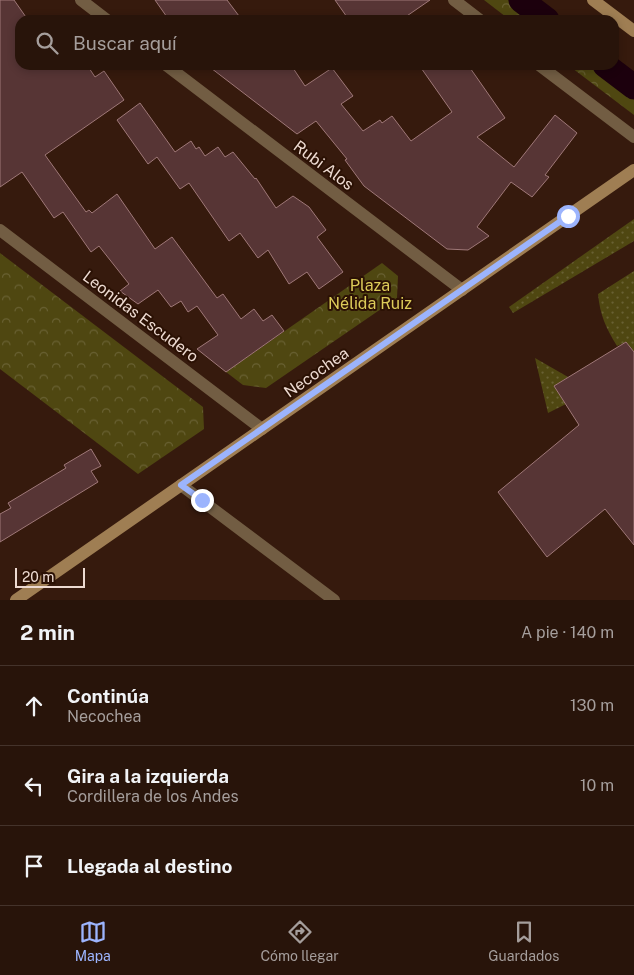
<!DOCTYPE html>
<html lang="es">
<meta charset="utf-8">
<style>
:root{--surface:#28140a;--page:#342118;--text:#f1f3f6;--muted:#a59e9c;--line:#44332b;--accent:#9cb4fd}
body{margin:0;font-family:"Public Sans",sans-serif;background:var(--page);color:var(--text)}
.scale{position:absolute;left:15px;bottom:12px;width:70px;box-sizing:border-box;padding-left:5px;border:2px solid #eddad1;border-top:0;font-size:14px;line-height:18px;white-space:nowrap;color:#eddad1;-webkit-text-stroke:4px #2b1104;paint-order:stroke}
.stop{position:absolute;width:15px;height:15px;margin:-11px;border:4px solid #9cb4fd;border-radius:50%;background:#fff}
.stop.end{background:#9cb4fd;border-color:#fff;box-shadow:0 1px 5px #0008}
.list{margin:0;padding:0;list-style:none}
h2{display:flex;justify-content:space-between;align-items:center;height:65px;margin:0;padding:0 20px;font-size:21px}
h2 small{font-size:16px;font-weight:400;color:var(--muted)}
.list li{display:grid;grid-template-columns:32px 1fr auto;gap:15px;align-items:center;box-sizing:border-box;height:80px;padding:0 20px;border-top:1px solid var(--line)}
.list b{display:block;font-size:19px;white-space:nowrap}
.list p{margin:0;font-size:16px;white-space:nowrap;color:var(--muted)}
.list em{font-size:16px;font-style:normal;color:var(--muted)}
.icon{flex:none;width:28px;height:28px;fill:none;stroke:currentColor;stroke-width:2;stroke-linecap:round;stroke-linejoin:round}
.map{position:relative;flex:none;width:634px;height:600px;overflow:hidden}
.search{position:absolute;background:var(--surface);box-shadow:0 2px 8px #0003;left:15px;right:15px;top:15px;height:55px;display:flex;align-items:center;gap:12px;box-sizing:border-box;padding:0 18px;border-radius:15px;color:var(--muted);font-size:19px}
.sheet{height:305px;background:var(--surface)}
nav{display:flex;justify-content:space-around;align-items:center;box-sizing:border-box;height:70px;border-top:1px solid var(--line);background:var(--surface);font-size:14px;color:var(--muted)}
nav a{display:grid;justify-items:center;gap:2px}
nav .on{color:var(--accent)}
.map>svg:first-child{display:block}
</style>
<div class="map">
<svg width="634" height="600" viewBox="0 0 634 600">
<defs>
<pattern id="grass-dots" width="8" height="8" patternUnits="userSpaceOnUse" patternTransform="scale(1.25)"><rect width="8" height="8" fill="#4f4711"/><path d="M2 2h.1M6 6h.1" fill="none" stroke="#696133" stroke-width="1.8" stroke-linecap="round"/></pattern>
<pattern id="forest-crowns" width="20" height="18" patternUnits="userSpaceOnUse" patternTransform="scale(1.25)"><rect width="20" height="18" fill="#4f4711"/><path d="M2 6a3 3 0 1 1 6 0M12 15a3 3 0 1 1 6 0" fill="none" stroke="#696133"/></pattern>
</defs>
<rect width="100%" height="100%" fill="#361a0d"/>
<g fill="url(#grass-dots)">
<polygon points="634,219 634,241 513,313 509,307"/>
<path d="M634,271V352L626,342L617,346C606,328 600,315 598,294Z"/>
<polygon points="535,358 568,377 554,386 566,404 548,413"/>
</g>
<g fill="url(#forest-crowns)">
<polygon points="484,0 508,0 534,20 510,20"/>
<polygon points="568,65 593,65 634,97 634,115"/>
<polygon points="0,253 203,407 204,429 138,474 0,369"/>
<polygon points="382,263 398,276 397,298 266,388 243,385 226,372"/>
</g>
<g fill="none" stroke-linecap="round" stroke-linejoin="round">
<polyline stroke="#1c000d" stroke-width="7" points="605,65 618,68 634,80"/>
<g stroke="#1c000d" stroke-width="25">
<polyline points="521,0 547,20"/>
<polyline points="605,65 634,87"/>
</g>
</g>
<g fill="#573535" stroke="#9f7878">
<polygon points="0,0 14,0 28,20 20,20 20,65 87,65 95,77 104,71 124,100 45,155 86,212 89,210 92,213 117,194 155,249 172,237 217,298 223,294 241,319 254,309 263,321 272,315 284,331 226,372 197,349 218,335 197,306 188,312 181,301 171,307 158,290 138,304 120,291 129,284 99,246 91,252 63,212 54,218 22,172 0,187"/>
<polygon points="155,0 227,0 242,20 169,20"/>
<polygon points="335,0 430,0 401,20 349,20"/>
<polygon points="207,65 291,65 305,86 332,68 353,96 341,104 363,131 380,120 382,123 392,116 411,141 452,112 419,65 468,65 505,118 477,137 514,167 555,115 577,133 545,175 549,177 532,197 511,182 477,227 489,236 468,250 447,249 364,186 345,160 347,159 316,121 297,134"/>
<polygon points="140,103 175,152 191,141 196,149 199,147 205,156 218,147 225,157 233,152 255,179 256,178 276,208 293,196 309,207 326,230 317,237 343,272 319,289 307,272 289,284 268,250 258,258 240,233 229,241 189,183 180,189 157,157 148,164 117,120"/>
<polygon points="626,342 634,352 634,545 605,509 547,557 498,492 579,425 554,386"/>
<polygon points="91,449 101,466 91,471 98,482 0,542 0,514 11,508 8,503 66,468 64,465"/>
</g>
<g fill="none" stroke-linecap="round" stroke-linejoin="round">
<g stroke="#725d43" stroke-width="12">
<polyline points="81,0 107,20"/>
<polyline points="454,0 480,20"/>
<polyline points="166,65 462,290"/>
<polyline points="539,65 634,137"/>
<polyline points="0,230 262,429"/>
<polyline points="181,485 334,600"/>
</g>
<g stroke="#9f7e53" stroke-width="12">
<polyline points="593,0 634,31"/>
<polyline points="16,600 634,170"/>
</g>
</g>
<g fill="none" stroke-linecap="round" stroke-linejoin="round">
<polyline stroke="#9cb4fd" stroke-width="6" points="202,500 181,485 568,216"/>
</g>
<g text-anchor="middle" stroke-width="4" stroke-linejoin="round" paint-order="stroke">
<g font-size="16" fill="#eddad1" stroke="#2b1104">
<text transform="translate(324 165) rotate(37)" y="6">Rubi Alos</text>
<text transform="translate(141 316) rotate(37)" y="6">Leonidas Escudero</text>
<text transform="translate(316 372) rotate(-35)" y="6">Necochea</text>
</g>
<g font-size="16" fill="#ddcc59" stroke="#2b1104">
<text x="370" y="291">Plaza<tspan x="370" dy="18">Nélida Ruiz</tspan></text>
</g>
</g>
</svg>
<div class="scale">20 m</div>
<div class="stop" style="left:568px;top:216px"></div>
<div class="stop end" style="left:202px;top:500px"></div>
<div class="search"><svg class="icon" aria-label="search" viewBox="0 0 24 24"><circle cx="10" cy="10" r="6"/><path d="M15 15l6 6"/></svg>Buscar aquí</div>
</div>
<section class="sheet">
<h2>2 min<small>A pie · 140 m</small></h2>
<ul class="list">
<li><svg class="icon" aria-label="ahead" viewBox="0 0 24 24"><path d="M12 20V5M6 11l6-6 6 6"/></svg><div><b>Continúa</b><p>Necochea</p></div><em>130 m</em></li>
<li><svg class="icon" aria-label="left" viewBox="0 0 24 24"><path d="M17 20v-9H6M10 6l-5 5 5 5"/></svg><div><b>Gira a la izquierda</b><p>Cordillera de los Andes</p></div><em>10 m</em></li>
<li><svg class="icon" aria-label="arrive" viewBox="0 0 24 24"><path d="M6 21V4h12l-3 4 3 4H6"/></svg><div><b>Llegada al destino</b></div></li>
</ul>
</section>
<nav>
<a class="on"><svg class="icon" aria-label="map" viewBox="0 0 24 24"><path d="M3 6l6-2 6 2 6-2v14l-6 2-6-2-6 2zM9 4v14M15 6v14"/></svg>Mapa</a>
<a><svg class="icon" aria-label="directions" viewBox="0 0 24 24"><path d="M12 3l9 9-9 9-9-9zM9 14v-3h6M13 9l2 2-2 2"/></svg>Cómo llegar</a>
<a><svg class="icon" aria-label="saved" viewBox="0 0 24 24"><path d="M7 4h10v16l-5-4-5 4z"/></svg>Guardados</a>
</nav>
